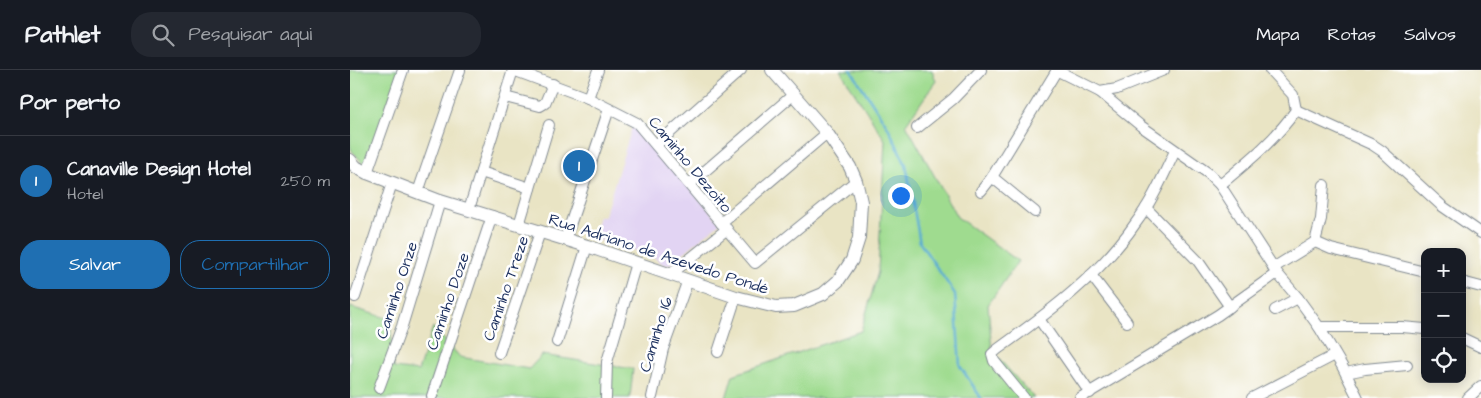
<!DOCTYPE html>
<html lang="pt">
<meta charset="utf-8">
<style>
:root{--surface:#171b24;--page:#242831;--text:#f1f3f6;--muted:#9ea1a6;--line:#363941;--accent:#1f6fb2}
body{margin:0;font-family:"Architects Daughter",sans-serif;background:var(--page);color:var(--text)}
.controls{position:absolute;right:15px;bottom:15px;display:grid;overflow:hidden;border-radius:10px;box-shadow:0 2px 12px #0003}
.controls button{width:45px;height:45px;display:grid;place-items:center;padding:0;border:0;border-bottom:1px solid var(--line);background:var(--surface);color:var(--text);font:25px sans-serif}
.you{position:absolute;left:550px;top:125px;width:18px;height:18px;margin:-12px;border:4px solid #fff;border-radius:50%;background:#1a73e8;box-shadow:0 0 0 8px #1a73e833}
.badge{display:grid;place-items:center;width:32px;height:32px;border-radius:50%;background:var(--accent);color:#fff;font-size:16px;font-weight:700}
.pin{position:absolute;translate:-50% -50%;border:2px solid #fff;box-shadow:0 1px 5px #0006}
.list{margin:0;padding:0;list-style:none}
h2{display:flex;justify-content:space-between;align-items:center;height:65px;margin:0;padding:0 20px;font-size:21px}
h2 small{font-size:16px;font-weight:400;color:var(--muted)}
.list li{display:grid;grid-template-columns:32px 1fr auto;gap:15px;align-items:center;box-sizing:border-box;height:90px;padding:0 20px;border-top:1px solid var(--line)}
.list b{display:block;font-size:19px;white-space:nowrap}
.list p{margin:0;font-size:16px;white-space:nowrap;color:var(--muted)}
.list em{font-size:16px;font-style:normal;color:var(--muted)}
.actions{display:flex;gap:10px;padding:15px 20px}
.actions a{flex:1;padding:11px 0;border:1px solid var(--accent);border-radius:20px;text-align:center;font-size:18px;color:var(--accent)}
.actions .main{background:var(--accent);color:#fff}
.icon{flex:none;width:28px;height:28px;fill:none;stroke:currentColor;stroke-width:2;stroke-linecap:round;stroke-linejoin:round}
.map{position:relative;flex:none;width:1131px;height:328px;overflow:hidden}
header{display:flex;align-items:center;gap:30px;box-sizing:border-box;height:70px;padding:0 25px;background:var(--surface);border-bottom:1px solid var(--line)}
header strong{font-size:24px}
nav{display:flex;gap:28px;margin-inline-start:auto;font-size:18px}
.search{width:350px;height:45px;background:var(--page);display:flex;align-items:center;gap:12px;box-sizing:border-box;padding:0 18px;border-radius:20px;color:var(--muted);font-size:19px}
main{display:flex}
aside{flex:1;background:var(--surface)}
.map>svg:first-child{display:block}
</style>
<header>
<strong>Pathlet</strong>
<div class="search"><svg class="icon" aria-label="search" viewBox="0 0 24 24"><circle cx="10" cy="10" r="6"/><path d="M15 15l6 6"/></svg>Pesquisar aqui</div>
<nav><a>Mapa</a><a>Rotas</a><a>Salvos</a></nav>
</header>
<main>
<aside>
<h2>Por perto<small></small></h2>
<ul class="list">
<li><span class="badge">1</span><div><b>Canaville Design Hotel</b><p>Hotel</p></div><em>250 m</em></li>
</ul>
<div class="actions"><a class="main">Salvar</a><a>Compartilhar</a></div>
</aside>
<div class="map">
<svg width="1131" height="328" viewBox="0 0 1131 328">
<rect width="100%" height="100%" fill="#fff"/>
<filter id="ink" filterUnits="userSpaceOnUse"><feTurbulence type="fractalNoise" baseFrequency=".02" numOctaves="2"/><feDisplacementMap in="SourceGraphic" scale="10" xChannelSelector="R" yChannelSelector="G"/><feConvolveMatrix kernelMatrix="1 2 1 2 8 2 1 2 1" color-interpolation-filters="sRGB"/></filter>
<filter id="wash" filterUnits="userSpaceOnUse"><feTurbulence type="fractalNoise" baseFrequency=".0096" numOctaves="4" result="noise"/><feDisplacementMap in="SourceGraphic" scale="20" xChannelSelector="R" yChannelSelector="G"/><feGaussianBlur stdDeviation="1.12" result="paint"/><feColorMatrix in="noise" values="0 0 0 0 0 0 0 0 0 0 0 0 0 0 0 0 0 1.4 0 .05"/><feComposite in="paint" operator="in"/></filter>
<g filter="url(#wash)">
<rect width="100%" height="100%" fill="#e9e4c4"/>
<polygon fill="#e2d4f3" points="284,51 370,153 319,195 314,195 302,186 257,171 242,170 249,146 254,147"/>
<g fill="#9fdb8f" stroke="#5d8576">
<polygon points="0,0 50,0 16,96 2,81 0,76"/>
<polygon points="490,0 582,0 586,11 556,54 607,147 668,191 638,235 642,281 684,328 376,328 383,305 511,261 528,202 535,70"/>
<polygon points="0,237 40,249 44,298 68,301 83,257 110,287 179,299 192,285 283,299 280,328 0,328"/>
</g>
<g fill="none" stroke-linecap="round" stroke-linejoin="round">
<polyline stroke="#56acd2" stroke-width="2.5" points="501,0 538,57 556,95 570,173 605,224 610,296 631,328"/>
</g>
</g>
<g filter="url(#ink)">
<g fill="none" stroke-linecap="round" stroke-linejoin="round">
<defs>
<g id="minor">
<polyline points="706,0 750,22 767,19 814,0"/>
<polyline points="920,0 943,25 946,40"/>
<polyline points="750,22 791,56 858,103 870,115 927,203 948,228 969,257 992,296 1008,328"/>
<polyline points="155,27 190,36 195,33 203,14"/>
<polyline points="238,28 248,0"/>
<polyline points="946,40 1023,75 1032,81 1092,136 1131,163"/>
<polyline points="567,58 603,29 631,0"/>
<polyline points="306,75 391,0"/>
<polyline points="131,102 180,118"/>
<polyline points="17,103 53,0"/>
<polyline points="642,107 685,142"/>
<polyline points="340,114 444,24"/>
<path d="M870,115C899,91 925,70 946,40"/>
<polyline points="631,121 642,107 707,0"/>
<polyline points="68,122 110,0"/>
<polyline points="796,138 848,191 880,237"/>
<polyline points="119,139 163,0 238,28 287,53 405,193 506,111"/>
<polyline points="371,153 477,63"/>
<polyline points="169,155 199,55"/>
<polyline points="215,170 259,39"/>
<polyline points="965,172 981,179 1075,202"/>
<polyline points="923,198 965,172 971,149 974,115"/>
<polyline points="321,204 377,159"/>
<polyline points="741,205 777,252"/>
<polyline points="1112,212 1131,217"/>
<polyline points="5,227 42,113"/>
<polyline points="925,240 948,228"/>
<polyline points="689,249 740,323"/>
<polyline points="969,257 1052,257 1075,259"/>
<polyline points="1112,268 1131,277"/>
<polyline points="207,272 237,176"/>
<polyline points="368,282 386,227"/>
<polyline points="149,283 190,162"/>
<polyline points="996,303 1015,299 1057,295"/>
<polyline points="29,318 52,256 90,131"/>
<polyline points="82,326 142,146"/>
<polyline points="302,327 313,279 338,210"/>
<polyline points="256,328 257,292 286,193"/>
<path d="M674,328L644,291L642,284L648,279C698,243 750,205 785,154C802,132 813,106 825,81"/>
<polyline points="730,328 868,245 927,203"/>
<polyline points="902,328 985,285"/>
<polyline points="1118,328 1131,316"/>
</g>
<polyline id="tertiary" points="0,90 6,97 17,103 90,131 237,176 386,227 426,237 444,236 473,224 488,211 502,190 509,168 511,132 506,111 500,97 477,63 422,0"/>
</defs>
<use href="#minor" stroke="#828a91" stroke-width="12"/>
<use href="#tertiary" stroke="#828a91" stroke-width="14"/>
<use href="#minor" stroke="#fff" stroke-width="10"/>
<use href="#tertiary" stroke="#fff" stroke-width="12"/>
</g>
</g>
<g text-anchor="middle" stroke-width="5" stroke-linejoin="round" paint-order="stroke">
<g font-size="16" fill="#1b2f5e" stroke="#fff">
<text transform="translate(341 94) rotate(50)" y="6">Caminho Dezoito</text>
<text transform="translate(309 183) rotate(18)" y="6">Rua Adriano de Azevedo Pondé</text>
<text transform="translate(155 218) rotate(-71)" y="6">Caminho Treze</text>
<text transform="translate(46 220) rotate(-72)" y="6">Caminho Onze</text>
<text transform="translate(97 231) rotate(-71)" y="6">Caminho Doze</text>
<text transform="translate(305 264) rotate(-73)" y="6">Caminho 16</text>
</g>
</g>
</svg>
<div class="controls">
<button>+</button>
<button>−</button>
<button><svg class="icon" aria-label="locate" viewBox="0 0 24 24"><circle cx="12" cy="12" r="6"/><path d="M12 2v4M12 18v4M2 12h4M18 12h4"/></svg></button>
</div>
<div class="you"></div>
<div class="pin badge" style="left:229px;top:96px">1</div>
</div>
</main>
